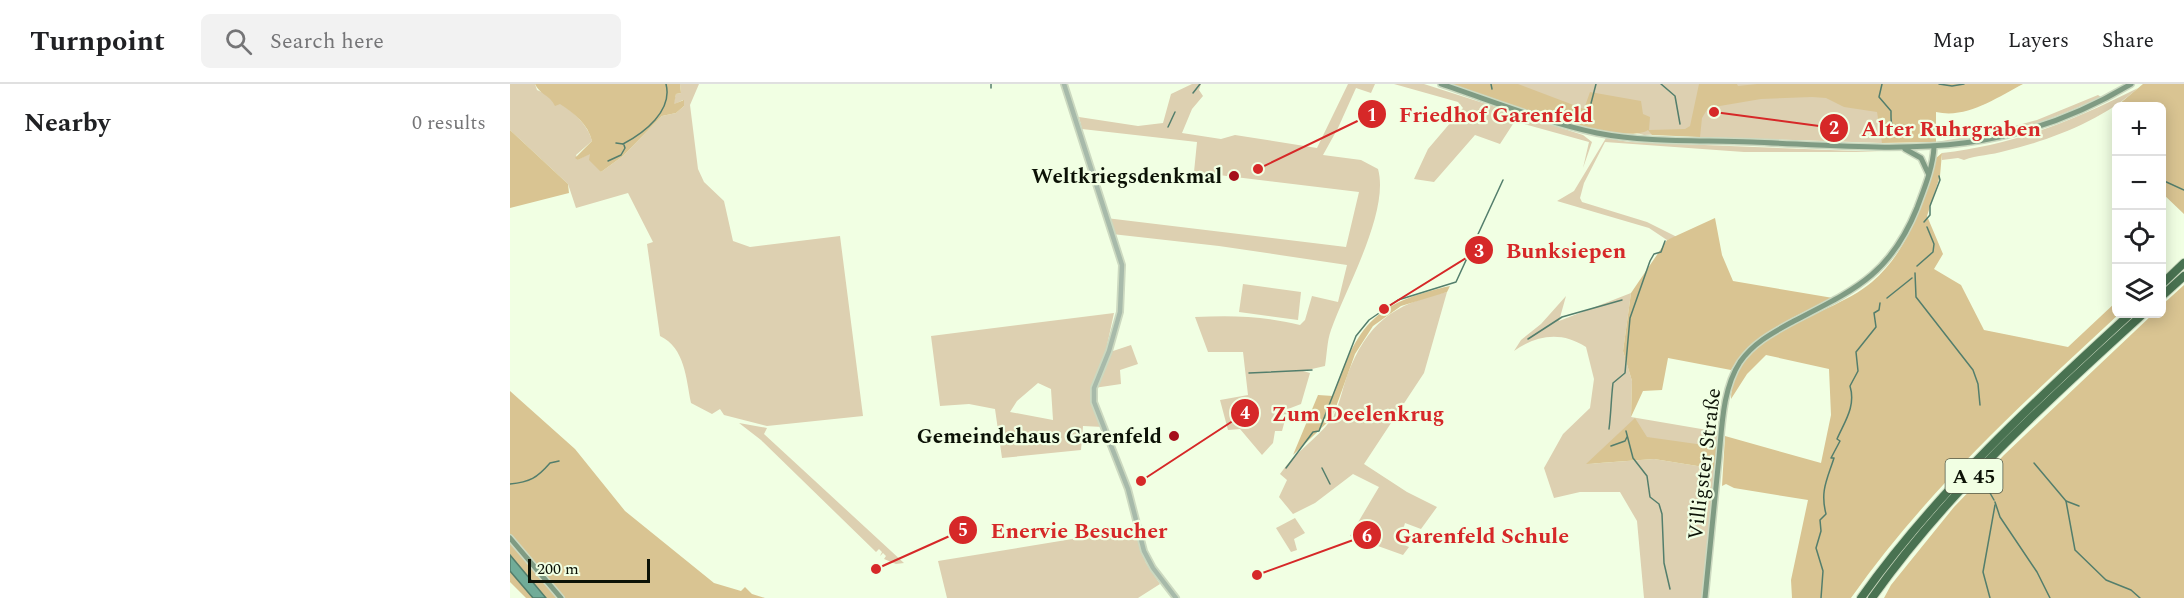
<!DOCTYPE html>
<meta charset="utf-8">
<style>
:root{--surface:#fff;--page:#f2f2f2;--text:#202124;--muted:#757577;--line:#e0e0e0}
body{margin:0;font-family:Spectral,serif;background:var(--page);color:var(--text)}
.controls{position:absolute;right:18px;top:18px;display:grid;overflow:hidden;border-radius:9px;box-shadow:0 3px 15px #0003}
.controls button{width:54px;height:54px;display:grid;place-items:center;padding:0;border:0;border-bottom:2px solid var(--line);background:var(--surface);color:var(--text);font:30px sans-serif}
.scale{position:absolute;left:18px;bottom:15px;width:122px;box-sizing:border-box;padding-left:6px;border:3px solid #0c1206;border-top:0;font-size:16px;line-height:21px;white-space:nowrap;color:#0c1206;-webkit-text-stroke:4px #f1ffe3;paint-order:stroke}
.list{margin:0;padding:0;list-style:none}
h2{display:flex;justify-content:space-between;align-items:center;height:78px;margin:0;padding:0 24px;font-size:26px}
h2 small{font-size:20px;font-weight:400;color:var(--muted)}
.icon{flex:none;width:33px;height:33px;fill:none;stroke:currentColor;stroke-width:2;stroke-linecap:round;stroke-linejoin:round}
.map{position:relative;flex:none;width:1674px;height:514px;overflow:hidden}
header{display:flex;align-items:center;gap:36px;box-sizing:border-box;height:84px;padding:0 30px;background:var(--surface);border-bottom:2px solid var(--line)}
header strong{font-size:28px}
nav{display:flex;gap:33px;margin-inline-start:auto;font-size:21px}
.search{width:420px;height:54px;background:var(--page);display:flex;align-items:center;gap:15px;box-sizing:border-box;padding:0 21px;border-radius:9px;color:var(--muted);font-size:22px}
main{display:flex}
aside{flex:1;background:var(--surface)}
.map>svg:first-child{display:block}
</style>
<header>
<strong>Turnpoint</strong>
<div class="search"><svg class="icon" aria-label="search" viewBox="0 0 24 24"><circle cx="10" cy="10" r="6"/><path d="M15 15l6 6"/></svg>Search here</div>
<nav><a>Map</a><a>Layers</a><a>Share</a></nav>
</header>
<main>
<aside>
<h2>Nearby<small>0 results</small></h2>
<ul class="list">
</ul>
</aside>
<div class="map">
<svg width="1674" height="514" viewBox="0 0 1674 514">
<rect width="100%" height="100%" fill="#f1ffe3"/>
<g fill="#ddd0b1" fill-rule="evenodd">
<path d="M0,0H25L27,6C48,15 77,35 82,57L66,71L68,76L80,69L91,88L113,72L152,32L166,29L174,22L173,16L163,21L166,10L171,9L170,0H189L180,21L188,85L194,98L214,117L223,157L240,163L330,152L353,332L257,342L214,331L210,325L202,330L181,319C176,294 175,264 150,252L137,160L143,158L118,109L66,124L58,100L0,46Z"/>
<path d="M682,0H691L689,6L693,12L682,25L672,49L711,55L725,51L807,64L838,0H865L861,9L846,4L828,44L813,71L851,76L868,85C880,127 835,206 821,246C817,257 817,270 815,282L793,287L800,289L791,320L778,325L772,347H765L763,359L752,371L730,345L718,346L710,316L738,311L733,268H698L685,233C722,231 754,232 790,241L795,236L802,212L828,218L837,181L709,162L602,150L596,134L836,163L849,108L684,88L687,58L572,45L569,33L628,42L653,39L661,10Z"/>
<polygon points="884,0 914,0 1073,51 1082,58 1073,84 1079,58 1007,38 1003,40 990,60 965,51 924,98 904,95 918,65 953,24 948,18"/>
<polygon points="947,0 1512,0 1472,21 1420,21 1372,59 1190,53 1155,50 1134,51"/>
<path d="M1628,4C1593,36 1541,56 1495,67C1482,71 1467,71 1454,76L1448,74L1432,76V69C1507,60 1562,37 1628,4Z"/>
<path d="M1588,11L1591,13C1539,37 1484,58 1426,58L1479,49L1527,36Z"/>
<polygon points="1096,54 1119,58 1372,68 1234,68 1095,58 1074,99 1070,114 1072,118 1137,138 1167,153 1157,156 1139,144 1047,117 1064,107"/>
<polygon points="733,200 791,208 788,236 729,228"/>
<path d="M937,208L914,289L854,380L897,408L927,423L911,445L895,439L889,459L899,463L893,471L840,452L869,403L843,390L805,419L783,430L769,413L777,396L770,390C785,368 806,356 821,336C829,324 832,306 837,292C857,239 883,220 937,208Z"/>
<path d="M1121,209L1113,267L1122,297L1121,333L1209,348L1208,363L1077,380L1144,375L1206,385L1192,514H1134L1127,437L1110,408H1070L1044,414L1034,384L1053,350L1080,324L1084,295L1076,263C1051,247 1027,251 1004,267L1011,256L1031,240L1056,212L1049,237Z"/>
<path d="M604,229L596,266L603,267L621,261L628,280L610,286L611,300L584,304L593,343L573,342L571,366L492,374L485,325L459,320L430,322L421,252ZM528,299L541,305L543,336L500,328L507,317Z"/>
<polygon points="229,339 257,344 254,350 394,479 386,480 374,475 376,472 373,469 370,472 372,468 369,465 366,468 251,356"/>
<polygon points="785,434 795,449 784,455 787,466 781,468 766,444"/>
<polygon points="617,446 627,451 636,479 650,500 628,514 437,514 428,477"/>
</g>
<g fill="#d9c492">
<path d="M25,0H170L171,9L166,10L164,20L174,16V22L166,29L152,32L113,72L91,88L79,76L80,70L68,76L65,74L82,57C78,40 64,29 50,20L45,22C40,11 29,10 25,0Z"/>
<path d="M940,0H1008L1074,25L1080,8L1131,17L1133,30L1140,33L1139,46L1175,45L1180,42L1189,0H1227L1228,2L1247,0H1513C1486,14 1457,35 1426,28V58L1372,59L1367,28L1334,23L1316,14L1302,13L1251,15L1198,24L1192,34L1190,53L1142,51L1138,46C1111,64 975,11 940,0Z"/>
<polygon points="1633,0 1674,0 1674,130 1652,109 1652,22 1608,21"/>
<polygon points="0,46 58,100 59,109 0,124"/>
<path d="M1432,69L1430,92L1417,132L1433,170L1424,185L1451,201L1474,246L1558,263L1606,218V230H1609C1514,318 1416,407 1341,514H1282L1281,496L1298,416L1224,404L1216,400L1212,402L1215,352L1311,379L1321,331L1319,285L1256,271L1237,290L1221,315C1223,246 1320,234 1362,198C1400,165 1412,119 1426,74Z"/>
<path d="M1205,134L1212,171L1223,197L1323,214C1284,233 1244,249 1221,286L1158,274L1152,306L1133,307L1121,333L1122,297L1113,267L1121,209L1157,156Z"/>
<polygon points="1674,201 1674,514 1374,514 1381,501 1444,423 1494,371 1643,230 1652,230 1652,221"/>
<path d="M940,202L937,208L891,222L863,242L845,270L822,334L783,371L808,311L823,312C848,240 864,219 940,202Z"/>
<polygon points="0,307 65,365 115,427 204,499 231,507 235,503 242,510 255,514 16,514 0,498"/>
<polygon points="1125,334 1137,353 1208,363 1206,385 1144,375 1076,380"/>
</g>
<polygon fill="#71ac98" stroke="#537e6c" stroke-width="1.5" points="0,471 36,514 23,514 0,487"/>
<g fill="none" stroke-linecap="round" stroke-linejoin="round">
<g stroke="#537e6c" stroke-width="1.5">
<polyline points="981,0 982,5"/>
<polyline points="1151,0 1165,12 1170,40"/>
<path d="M1372,0L1369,13L1381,27C1381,36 1380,48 1391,51"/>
<polyline points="1429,0 1442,2 1454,0"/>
<polyline points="481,4 481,0"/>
<polyline points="683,9 690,0"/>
<polyline points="1614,19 1616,22"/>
<polyline points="1078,31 1086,0"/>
<polyline points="658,43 665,28"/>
<polyline points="106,59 113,60"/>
<path d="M113,60C134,49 163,27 156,0"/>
<polyline points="98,77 111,71 115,64 114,61"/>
<polyline points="1652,96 1674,106"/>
<polyline points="1414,138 1420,131 1420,122 1430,96 1429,92"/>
<polyline points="1407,182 1423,168 1424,160 1417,143"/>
<polyline points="1405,189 1406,213 1463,286 1468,300 1470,321"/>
<polyline points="1377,214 1402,194"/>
<polyline points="1018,255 1052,233 1112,216"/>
<polyline points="739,289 802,286"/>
<path d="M1099,345C1101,330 1101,316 1103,299L1115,289L1120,234L1140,177L1144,170L1151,168L1155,157"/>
<polyline points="1116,347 1123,374 1137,392 1140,413 1149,420 1152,430 1154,479 1160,505"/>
<polyline points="1101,362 1115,357 1117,353"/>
<polyline points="1524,379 1556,417 1569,422"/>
<polyline points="776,384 803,348 809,347 846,252 859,236 888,216 946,198 993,96"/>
<polyline points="812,384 820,400"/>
<path d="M0,400C20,398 27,394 40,379L49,377"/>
<polyline points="1480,409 1484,416"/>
<polyline points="1556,417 1565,466 1596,496 1621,506 1630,514"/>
<polyline points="1485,418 1490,433 1527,488 1540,514"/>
<path d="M1311,514L1313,487L1306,464L1311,447L1310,436L1316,430C1310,407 1317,396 1324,374H1321L1330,357L1327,355C1335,337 1346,322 1340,302L1348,287L1346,268L1366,243L1364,229L1369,226L1370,219"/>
<polyline points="1480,514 1473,488 1485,421"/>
</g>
<defs>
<polyline id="tertiary" points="554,0 612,181 610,228 599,267 584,304 584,318 618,405 634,467 643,484 666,514"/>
<g id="secondary">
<path d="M931,0C982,17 1034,38 1087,49C1137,59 1191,56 1242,58C1388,64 1489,79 1621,0"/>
<polyline points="1395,65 1411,74 1418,89"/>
<polyline points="0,454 51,514"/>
<path d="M1195,514C1199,470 1204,427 1208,383C1212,349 1211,307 1230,278C1244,258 1264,248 1284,237C1344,206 1380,191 1407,124C1414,105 1423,84 1424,63"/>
</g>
<g id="motorway">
<polyline points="1652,200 1674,179"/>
<polyline points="1652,212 1674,192"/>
<path d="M1351,514C1427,407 1524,318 1620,230"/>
<path d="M1362,514C1438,407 1536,318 1633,230"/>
</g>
</defs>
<use href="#tertiary" stroke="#ccd9c0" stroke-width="8"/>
<use href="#secondary" stroke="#ccd9c0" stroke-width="8"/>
<use href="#motorway" stroke="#ccd9c0" stroke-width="10"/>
<use href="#tertiary" stroke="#a7baaa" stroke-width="4.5"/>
<use href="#secondary" stroke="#7f9b83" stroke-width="5"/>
<use href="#motorway" stroke="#497251" stroke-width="8"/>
</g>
<g fill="#a50e1b" stroke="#f1ffe3" stroke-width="2">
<circle cx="724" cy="92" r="6"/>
<circle cx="664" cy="352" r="6"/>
</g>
<g text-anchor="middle" stroke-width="4.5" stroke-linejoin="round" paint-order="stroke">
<rect fill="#f1ffe3" stroke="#515948" stroke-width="1.5" x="1435.5" y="375" width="57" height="34" rx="4.5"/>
<g font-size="20" font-weight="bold" fill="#0c1206">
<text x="1464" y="399">A 45</text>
</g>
<g font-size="21" font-weight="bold" fill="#0c1206" stroke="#f1ffe3" text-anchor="end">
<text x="712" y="99">Weltkriegsdenkmal</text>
<text x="652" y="359">Gemeindehaus Garenfeld</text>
</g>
<g font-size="21" fill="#0c1206" stroke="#f1ffe3">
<text transform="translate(1194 380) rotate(-83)" y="7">Villigster Straße</text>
</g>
</g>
<path fill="none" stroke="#d62828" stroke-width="2" d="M748 85L862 30M1204 28L1324 44M874 225L969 166M631 397L735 329M366 485L453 446M747 491L857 451"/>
<g fill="#d62828" stroke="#f1ffe3" stroke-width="2">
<circle cx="748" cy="85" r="6"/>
<circle cx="1204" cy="28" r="6"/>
<circle cx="874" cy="225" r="6"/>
<circle cx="631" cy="397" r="6"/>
<circle cx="366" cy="485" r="6"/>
<circle cx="747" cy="491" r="6"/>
<circle cx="862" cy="30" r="15"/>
<circle cx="1324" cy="44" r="15"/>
<circle cx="969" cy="166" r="15"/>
<circle cx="735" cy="329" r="15"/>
<circle cx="453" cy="446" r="15"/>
<circle cx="857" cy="451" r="15"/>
</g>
<g font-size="18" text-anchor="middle" font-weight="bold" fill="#fff">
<text x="862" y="37">1</text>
<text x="1324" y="50">2</text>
<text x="969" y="173">3</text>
<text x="735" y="335">4</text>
<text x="453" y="452">5</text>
<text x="857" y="458">6</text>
</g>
<g font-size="22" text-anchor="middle" font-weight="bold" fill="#d62828" stroke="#f1ffe3" stroke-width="4.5" stroke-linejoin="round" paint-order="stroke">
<text x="986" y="38">Friedhof Garenfeld</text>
<text x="1441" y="52">Alter Ruhrgraben</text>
<text x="1056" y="174">Bunksiepen</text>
<text x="848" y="337">Zum Deelenkrug</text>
<text x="569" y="454">Enervie Besucher</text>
<text x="972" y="459">Garenfeld Schule</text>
</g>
</svg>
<div class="controls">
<button>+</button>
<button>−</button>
<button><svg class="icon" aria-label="locate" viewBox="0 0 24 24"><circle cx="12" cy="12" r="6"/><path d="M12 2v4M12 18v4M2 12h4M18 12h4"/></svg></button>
<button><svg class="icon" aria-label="layers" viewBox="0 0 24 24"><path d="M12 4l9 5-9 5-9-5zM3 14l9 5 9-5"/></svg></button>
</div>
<div class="scale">200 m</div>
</div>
</main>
